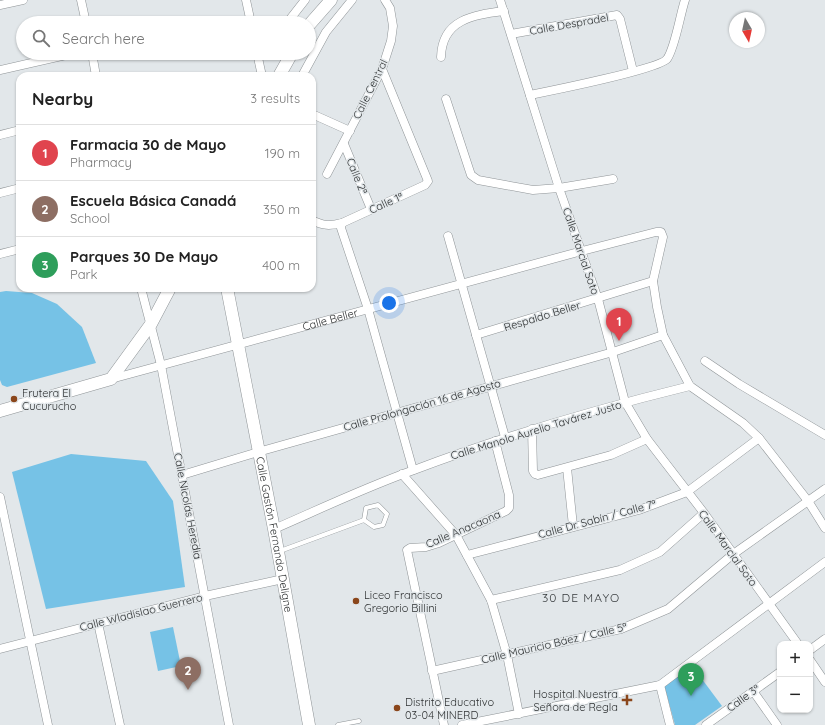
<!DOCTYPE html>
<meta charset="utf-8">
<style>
:root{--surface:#fff;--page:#f2f2f2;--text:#222;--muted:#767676;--line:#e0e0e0;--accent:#0b8043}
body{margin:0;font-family:Quicksand,sans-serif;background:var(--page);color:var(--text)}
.controls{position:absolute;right:12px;bottom:12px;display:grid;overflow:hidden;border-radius:8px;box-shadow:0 1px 3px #0004}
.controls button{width:36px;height:36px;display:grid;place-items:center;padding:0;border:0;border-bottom:1px solid var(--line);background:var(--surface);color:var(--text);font:20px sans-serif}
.compass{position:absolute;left:729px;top:12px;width:36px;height:36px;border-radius:50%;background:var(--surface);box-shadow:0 1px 3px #0004;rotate:171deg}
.you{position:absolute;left:389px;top:303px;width:14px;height:14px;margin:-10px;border:3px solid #fff;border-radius:50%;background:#1a73e8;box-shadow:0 0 0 6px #1a73e833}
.badge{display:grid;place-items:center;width:26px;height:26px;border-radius:50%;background:var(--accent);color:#fff;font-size:13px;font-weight:700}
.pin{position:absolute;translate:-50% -33px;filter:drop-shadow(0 1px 2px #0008)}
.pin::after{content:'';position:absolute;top:21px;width:14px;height:12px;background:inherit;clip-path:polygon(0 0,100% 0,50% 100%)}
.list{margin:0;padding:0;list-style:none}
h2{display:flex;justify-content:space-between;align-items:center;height:52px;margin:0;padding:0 16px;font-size:17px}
h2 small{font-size:13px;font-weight:400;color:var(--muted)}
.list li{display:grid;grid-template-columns:26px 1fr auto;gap:12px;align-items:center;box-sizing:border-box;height:56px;padding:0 16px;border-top:1px solid var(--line)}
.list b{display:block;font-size:15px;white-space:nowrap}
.list p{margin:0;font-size:13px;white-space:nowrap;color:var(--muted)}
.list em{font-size:13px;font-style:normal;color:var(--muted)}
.icon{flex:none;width:22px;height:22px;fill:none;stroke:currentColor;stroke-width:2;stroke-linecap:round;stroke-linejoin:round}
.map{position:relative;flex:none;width:825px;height:725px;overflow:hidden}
.search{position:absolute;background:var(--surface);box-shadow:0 1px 3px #0004;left:16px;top:16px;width:300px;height:44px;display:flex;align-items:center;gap:10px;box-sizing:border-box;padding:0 14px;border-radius:22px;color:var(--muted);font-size:15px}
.panel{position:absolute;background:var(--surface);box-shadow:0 1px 3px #0004;left:16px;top:72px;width:300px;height:220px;border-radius:12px}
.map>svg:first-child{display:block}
</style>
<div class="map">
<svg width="825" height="725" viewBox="0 0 825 725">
<rect width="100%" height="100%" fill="#e2e7ea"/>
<g fill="#76c2e6">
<polygon points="6,291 32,293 57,304 82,327 96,363 7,387 2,385 0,380 0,292"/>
<polygon points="71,454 146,461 173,501 185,587 46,609 12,472"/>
<polygon points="173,627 181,666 158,671 150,632"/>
<polygon points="693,667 722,706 695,725 675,725 664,685"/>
</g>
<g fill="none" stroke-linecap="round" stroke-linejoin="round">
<defs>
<g id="lane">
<polygon points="378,505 387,514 383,525 374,527 364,520 366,508"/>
<polyline points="280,551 364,520"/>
<polyline points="338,725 359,721"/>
</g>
<g id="street">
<polyline points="81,0 86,23"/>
<polyline points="246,0 251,23"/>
<polyline points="500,0 559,188 598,299 625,402 647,439 704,513 798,644"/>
<polyline points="0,5 23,0"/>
<polyline points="287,23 305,0"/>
<polyline points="511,34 617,15 620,19 633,71"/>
<polyline points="92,53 96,76"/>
<polyline points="257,53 262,76"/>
<path d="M441,57C442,19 474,15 504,11"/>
<polyline points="0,70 75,53"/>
<polyline points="302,76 326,32 352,0"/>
<path d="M530,95C550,91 659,69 667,59C675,48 680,15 685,0"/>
<polyline points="446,99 469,169 471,175 478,180 533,190 559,188 613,179"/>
<polyline points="312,114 350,131"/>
<polyline points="0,135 20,130"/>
<polyline points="344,144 371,209"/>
<polyline points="327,174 382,69 391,41 393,26 390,8 385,0"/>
<polyline points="0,193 20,188"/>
<path d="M312,220C323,226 330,226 342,223L425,185L428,181L382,69"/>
<polyline points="342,223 341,228 368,309 413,470"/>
<polyline points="448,236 505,437"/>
<polyline points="0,254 20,249"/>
<polyline points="141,288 161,365 229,725"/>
<polyline points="476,335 653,281"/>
<polyline points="705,361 739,384 825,435"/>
<path id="s1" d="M111,379L582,251L656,232H661L663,237L653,281L657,307L663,335L690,386L743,423L759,438L808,501L825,528"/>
<polyline points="532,429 533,471 535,474 538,475 611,455 647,439"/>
<polyline points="567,468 573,526"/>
<polyline points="402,474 456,535 491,600 507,655 519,714"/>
<polyline points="182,475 258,452 613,352 663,335"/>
<polyline points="0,497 48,725"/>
<path d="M274,529C320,509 366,487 414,470C504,436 596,409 690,386"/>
<polyline points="467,555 639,510 687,492 759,438"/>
<polyline points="491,600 620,570 660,552 704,513"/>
<polyline points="98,623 120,725"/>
<polyline points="0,649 205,596 283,579"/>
<polyline points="810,650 825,639"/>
<polyline points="810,660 825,682"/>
<polyline points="432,671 621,629 668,609 732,555 825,489"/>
<polyline points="660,685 670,725"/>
<polyline points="753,691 777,725"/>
<polyline points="444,725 407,550 410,548 426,547 439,543 506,511 509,508 509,495 495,441"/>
<polyline points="462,725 660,685 825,562"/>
<polyline points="706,725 780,672"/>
</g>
<g id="secondary">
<polyline points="309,25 331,0"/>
<polyline points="279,76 292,53"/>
<path id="s2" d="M227,288L274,529L309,725"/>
<polyline points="0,411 111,379 151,324 170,288"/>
</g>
</defs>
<use href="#lane" stroke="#8f9497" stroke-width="5"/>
<use href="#street" stroke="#8f9497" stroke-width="9"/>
<use href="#secondary" stroke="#8f9497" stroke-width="13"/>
<use href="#lane" stroke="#fff" stroke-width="4"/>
<use href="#street" stroke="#fff" stroke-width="8"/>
<use href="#secondary" stroke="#fff" stroke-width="12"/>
</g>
<g fill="#8a461b" stroke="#e2e7ea" stroke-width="1.5">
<circle cx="14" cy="399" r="4"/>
<circle cx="356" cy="601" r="4"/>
<path d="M625 694h4v4h4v4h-4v4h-4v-4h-4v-4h4z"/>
<circle cx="397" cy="708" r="4"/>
</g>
<g text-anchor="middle" stroke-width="3" stroke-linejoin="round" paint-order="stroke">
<g font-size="11" fill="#2f3233" stroke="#e2e7ea">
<text transform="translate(569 24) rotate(-10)" y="4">Calle Despradel</text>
<text transform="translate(370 89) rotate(-64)" y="4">Calle Central</text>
<text transform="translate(357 176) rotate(68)" y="4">Calle 2ª</text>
<text transform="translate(386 203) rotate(-24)" y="4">Calle 1ª</text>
<text transform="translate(581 251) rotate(71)" y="4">Calle Marcial Soto</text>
<text transform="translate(542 316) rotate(-17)" y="4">Respaldo Beller</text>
<text dy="4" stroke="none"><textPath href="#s1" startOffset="227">Calle Beller</textPath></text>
<text transform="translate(422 405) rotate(-16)" y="4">Calle Prolongación 16 de Agosto</text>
<text transform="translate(536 430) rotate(-17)" y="4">Calle Manolo Aurelio Tavárez Justo</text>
<text transform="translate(188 506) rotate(79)" y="4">Calle Nicolás Heredia</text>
<text transform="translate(597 519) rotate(-15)" y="4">Calle Dr. Sabín / Calle 7ª</text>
<text transform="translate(463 529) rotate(-23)" y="4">Calle Anacaona</text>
<text dy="4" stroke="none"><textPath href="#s2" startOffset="251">Calle Gastón Fernando Deligne</textPath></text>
<text transform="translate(728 548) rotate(54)" y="4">Calle Marcial Soto</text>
<text transform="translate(141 612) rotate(-14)" y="4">Calle Wladislao Guerrero</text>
<text transform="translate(554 643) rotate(-13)" y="4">Calle Mauricio Báez / Calle 5ª</text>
<text transform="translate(743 698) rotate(-36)" y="4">Calle 3ª</text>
</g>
<g font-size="11" fill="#2f3233" stroke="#e2e7ea" text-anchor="start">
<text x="22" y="397">Frutera El<tspan x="22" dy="13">Cucurucho</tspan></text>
<text x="364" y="599">Liceo Francisco<tspan x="364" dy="13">Gregorio Billini</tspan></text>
<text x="618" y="698" text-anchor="end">Hospital Nuestra<tspan x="618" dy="13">Señora de Regla</tspan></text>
<text x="405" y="706">Distrito Educativo<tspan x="405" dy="13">03-04 MINERD</tspan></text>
</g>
<g font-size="12" letter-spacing="1" fill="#363a3c" stroke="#e2e7ea">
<text x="581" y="602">30 DE MAYO</text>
</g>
</g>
</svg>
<div class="controls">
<button>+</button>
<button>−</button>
</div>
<svg class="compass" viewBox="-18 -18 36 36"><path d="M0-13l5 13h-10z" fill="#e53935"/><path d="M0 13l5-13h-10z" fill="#767676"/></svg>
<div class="you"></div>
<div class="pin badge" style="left:619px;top:341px;background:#e0444e">1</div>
<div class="pin badge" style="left:188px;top:690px;background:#8d6e63">2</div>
<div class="pin badge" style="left:691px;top:696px;background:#2e9e5b">3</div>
<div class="search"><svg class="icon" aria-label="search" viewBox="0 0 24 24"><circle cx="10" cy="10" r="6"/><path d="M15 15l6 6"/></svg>Search here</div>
<section class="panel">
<h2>Nearby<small>3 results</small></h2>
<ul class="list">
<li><span class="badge" style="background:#e0444e">1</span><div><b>Farmacia 30 de Mayo</b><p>Pharmacy</p></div><em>190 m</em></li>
<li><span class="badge" style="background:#8d6e63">2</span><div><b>Escuela Básica Canadá</b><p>School</p></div><em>350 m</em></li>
<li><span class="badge" style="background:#2e9e5b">3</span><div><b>Parques 30 De Mayo</b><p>Park</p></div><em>400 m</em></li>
</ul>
</section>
</div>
